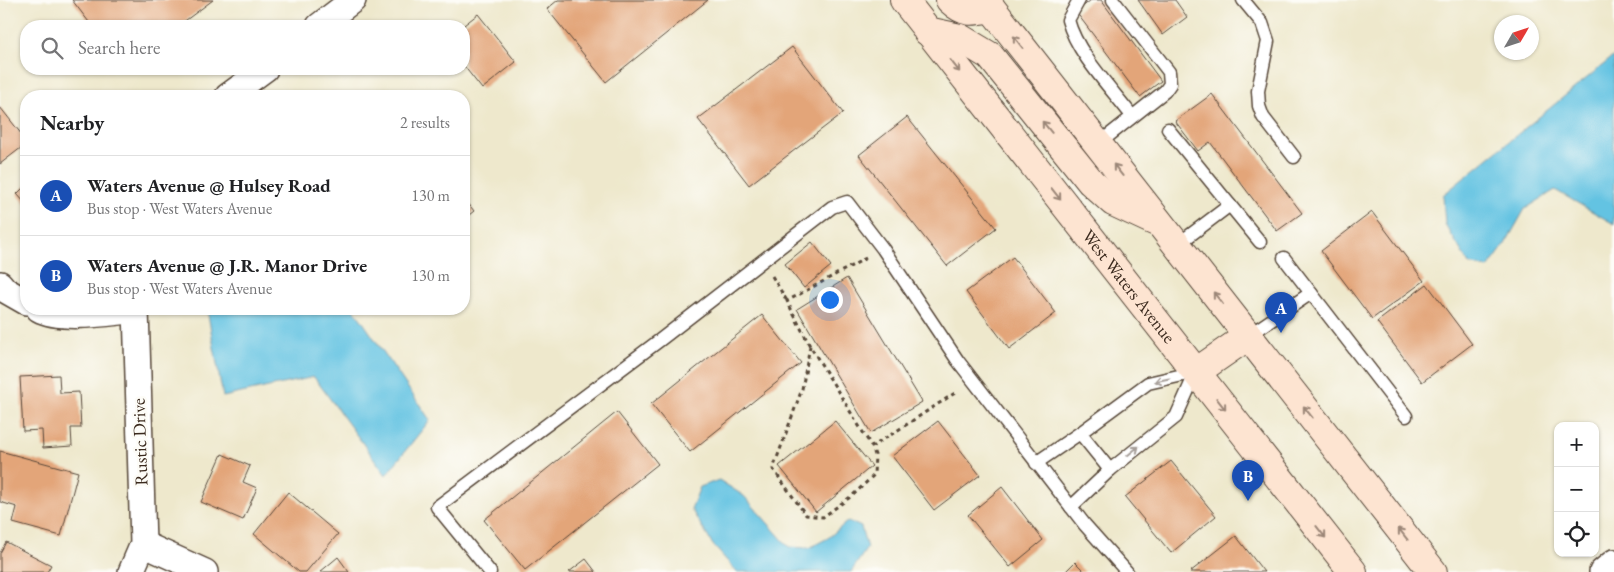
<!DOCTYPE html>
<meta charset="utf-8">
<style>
:root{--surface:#fff;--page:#f2f2f2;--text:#202124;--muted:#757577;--line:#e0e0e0;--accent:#ea580c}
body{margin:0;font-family:"EB Garamond",serif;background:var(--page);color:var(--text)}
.controls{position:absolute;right:15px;bottom:15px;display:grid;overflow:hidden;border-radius:10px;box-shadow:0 1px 4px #0004}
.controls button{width:45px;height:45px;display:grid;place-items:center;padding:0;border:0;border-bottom:1px solid var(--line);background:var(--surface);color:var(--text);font:25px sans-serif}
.compass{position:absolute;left:1494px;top:15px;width:45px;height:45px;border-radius:50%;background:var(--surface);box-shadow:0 1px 4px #0004;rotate:51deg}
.you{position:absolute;left:829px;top:299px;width:18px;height:18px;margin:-12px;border:4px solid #fff;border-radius:50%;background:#1a73e8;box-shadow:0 0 0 8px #1a73e833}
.badge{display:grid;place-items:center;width:32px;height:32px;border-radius:50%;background:var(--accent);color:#fff;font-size:16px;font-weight:700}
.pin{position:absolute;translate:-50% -41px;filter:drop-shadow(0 1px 2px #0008)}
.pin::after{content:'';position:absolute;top:26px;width:18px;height:15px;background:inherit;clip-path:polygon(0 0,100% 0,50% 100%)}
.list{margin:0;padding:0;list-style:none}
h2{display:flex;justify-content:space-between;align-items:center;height:65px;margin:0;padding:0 20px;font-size:21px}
h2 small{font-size:16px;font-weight:400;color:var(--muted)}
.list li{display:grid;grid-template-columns:32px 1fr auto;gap:15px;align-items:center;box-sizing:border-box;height:80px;padding:0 20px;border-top:1px solid var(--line)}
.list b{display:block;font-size:19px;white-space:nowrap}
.list p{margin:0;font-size:16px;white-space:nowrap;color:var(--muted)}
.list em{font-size:16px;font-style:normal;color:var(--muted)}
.icon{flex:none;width:28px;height:28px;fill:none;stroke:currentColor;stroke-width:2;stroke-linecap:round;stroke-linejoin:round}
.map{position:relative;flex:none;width:1614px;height:572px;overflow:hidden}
.search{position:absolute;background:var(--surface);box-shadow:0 1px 4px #0004;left:20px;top:20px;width:450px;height:55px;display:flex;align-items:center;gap:12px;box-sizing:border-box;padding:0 18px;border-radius:20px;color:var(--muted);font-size:19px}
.panel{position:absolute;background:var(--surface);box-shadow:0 1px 4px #0004;left:20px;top:90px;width:450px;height:225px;border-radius:20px}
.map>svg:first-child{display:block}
</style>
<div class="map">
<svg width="1614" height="572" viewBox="0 0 1614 572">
<rect width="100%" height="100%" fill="#fdfcf7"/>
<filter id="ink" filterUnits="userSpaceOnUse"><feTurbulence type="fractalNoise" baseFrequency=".02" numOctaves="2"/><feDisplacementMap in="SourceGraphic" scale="10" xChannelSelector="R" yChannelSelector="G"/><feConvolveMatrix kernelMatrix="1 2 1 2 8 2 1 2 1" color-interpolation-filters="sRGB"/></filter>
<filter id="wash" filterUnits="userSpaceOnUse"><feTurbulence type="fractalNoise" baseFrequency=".0096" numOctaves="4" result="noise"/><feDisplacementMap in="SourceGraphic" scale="20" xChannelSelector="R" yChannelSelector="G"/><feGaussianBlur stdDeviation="1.12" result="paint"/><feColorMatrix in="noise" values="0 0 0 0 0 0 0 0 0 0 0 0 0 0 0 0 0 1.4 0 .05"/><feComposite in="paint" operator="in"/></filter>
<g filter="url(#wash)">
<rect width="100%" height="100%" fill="#eee8cc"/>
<g fill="#64c3e2" stroke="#507680">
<polygon points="1614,56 1614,224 1555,190 1525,209 1504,246 1488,268 1469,264 1445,224 1443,195"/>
<polygon points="207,309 354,309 430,420 386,475 314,377 223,397"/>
<polygon points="719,480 744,496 789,547 809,548 828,538 848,521 861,527 867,548 851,572 737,572 713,545 691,509 700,487"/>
</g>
<g id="blocks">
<g fill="#e3a579">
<polygon points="72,0 213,0 178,26 92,26"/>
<polygon points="558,0 708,0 606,82 547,9"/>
<polygon points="1091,0 1101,0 1161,81 1140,97 1076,12"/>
<polygon points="1138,0 1175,0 1187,17 1163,35"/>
<polygon points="478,14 516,62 482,89 464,66 464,25"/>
<polygon points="792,47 843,113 749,185 698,119"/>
<polygon points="1212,94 1302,213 1277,231 1210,142 1198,151 1175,121"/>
<polygon points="0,107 26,140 26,144 0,164"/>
<polygon points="907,117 996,228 947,266 859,155"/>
<polygon points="26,185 26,204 17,194"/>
<polygon points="464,198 474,211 464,219"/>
<polygon points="1372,212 1424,281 1372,319 1321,251"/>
<polygon points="812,242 831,266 804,288 785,264"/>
<polygon points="1013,257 1056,313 1009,349 966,292"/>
<polygon points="847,278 922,402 871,433 797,309"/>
<polygon points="1427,284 1472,344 1422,382 1377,322"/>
<polygon points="762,315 801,363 690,452 651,404"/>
<polygon points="59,375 60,393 79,392 81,428 71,428 72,446 43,448 42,430 23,431 20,377"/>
<polygon points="617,412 658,464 525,570 484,520"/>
<polygon points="835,421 872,466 816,512 779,466"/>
<polygon points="938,421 980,475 934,510 892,456"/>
<polygon points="0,451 78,472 61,536 13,523 17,507 0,502"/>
<polygon points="222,454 250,466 243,482 257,488 243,520 201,502"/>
<polygon points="1171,461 1216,516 1171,553 1125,497"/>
<polygon points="1002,487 1043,540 1010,567 968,515"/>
<polygon points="288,492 338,534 306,572 299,572 254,534"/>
<polygon points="1236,536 1264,572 1190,572"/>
<polygon points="6,542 51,565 47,572 0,572 0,553"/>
<polygon points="338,557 349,572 320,572"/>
<polygon points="586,559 596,572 569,572"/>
<polygon points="1075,562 1085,572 1065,572"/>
</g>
</g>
</g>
<g filter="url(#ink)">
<use href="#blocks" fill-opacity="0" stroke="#564638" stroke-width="1"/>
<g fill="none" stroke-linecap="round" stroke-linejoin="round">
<defs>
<g id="lane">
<path d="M1079,0L1068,20C1077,54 1111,88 1132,116"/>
<polyline points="1243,0 1262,23 1268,41 1258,91 1259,106 1263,117 1294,157"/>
<polyline points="1168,129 1260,242"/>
<polyline points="1098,144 1165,91 1170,84 1169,72 1113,0"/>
<polyline points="1177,245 1230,205"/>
<polyline points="1284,258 1406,416"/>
<polyline points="1248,336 1311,293"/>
<polyline points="1080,433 1110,470"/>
<polyline points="1036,463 1080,433 1148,383 1196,372 1176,417 1110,470 1071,507"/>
<polyline points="490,572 437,507 660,340 832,207 847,202 883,249 958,361 1085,525 1127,572"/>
</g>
<g id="street">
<polyline points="319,26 353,0"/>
<polyline points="228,96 265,69"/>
<polyline points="0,284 5,290 26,302"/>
<path d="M39,309C60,321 111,313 136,310"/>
<polyline points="143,544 205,572"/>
<polyline points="131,572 143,544 136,309"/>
<polyline points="1602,572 1614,562"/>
</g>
<g id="secondary">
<path id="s1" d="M904,0L1353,572"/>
<path d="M950,0C965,14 972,12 991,8"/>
<polyline points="985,0 1433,572"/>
<polyline points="927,31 960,38 990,56 1091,182 1113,202 1156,222"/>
<polyline points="1196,372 1248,336"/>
</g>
</defs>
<use href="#lane" stroke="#564638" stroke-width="15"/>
<use href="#street" stroke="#564638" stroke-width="28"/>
<use href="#secondary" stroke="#564638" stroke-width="30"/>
<g stroke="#564638" stroke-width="3" stroke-dasharray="4 4" stroke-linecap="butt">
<polyline points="866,258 787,301 810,346 872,447"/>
<polyline points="772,276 787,301"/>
<polyline points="810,346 802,389 773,469 806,515 823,517 853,495 874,475 875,455 872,447 958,391"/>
</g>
<use href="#lane" stroke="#fff" stroke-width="12"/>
<use href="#street" stroke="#fff" stroke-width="25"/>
<use href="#secondary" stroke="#fde4d1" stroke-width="28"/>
</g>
<defs><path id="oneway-shaft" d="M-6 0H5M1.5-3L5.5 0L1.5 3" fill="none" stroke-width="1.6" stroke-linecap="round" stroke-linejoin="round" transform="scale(1.25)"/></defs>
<g stroke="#9c8778">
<use href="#oneway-shaft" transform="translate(1018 42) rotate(-128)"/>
<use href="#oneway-shaft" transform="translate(955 66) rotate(52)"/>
<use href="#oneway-shaft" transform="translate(1047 127) rotate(-129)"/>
<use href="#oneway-shaft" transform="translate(1118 170) rotate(-128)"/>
<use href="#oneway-shaft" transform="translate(1056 194) rotate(52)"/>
<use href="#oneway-shaft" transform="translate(1218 298) rotate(-128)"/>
<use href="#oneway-shaft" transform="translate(1221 404) rotate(52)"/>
<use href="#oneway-shaft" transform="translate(1308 412) rotate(-128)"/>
<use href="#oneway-shaft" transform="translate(1321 532) rotate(52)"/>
<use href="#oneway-shaft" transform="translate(1403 534) rotate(-128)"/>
</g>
<g stroke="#a79f9a">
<use href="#oneway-shaft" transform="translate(1162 380) rotate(168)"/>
<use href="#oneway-shaft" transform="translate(1133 451) rotate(-39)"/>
</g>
</g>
<g text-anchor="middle" stroke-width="5" stroke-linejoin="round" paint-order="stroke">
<g font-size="18" fill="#3b2a1e" stroke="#fdfcf7">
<text dy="6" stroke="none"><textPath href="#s1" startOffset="364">West Waters Avenue</textPath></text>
<text transform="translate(140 442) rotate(-92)" y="6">Rustic Drive</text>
</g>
</g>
</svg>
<div class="controls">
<button>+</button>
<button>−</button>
<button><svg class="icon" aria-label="locate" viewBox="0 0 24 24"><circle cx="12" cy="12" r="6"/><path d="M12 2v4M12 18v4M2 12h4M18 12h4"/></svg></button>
</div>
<svg class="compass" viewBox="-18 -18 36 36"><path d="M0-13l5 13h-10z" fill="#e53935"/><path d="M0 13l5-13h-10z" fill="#757577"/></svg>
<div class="you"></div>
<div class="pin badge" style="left:1281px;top:333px;background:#1a4fb4">A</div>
<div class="pin badge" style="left:1248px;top:501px;background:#1a4fb4">B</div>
<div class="search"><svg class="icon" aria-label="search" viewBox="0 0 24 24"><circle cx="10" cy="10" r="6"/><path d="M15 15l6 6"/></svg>Search here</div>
<section class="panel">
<h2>Nearby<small>2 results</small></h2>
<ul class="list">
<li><span class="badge" style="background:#1a4fb4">A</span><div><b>Waters Avenue @ Hulsey Road</b><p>Bus stop · West Waters Avenue</p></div><em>130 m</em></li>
<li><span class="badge" style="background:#1a4fb4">B</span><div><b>Waters Avenue @ J.R. Manor Drive</b><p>Bus stop · West Waters Avenue</p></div><em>130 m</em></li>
</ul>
</section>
</div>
